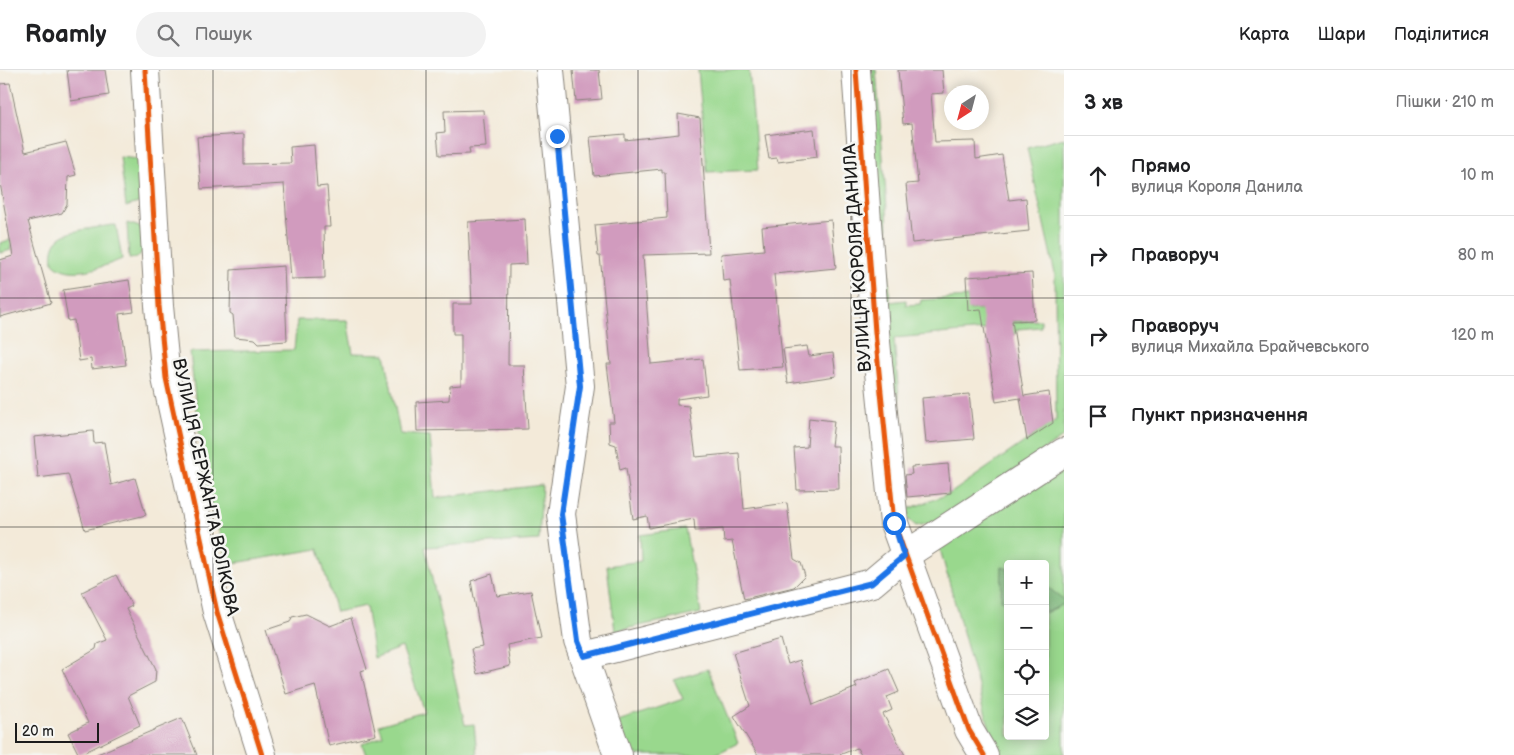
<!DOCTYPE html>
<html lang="uk">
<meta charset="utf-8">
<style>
:root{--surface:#fff;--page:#f2f2f2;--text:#202124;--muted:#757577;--line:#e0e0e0}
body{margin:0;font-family:"Balsamiq Sans",sans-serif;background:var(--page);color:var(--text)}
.controls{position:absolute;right:15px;bottom:15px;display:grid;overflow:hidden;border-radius:5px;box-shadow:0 2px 12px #0003}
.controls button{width:45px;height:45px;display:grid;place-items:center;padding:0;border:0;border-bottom:1px solid var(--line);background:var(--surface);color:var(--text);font:25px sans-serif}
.compass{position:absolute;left:944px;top:15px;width:45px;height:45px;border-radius:50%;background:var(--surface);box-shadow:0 2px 12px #0003;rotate:216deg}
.scale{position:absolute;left:15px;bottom:12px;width:84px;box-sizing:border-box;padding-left:5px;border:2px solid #1c1c1c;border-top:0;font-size:14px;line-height:18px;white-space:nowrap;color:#1c1c1c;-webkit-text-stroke:4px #f6f6f2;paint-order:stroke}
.stop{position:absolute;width:15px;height:15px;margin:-11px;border:4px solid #1a73e8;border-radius:50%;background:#fff}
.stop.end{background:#1a73e8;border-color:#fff;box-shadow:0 1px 5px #0008}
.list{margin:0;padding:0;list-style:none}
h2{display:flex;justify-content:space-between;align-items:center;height:65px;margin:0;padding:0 20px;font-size:21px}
h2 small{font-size:16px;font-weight:400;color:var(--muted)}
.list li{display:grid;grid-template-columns:32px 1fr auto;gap:15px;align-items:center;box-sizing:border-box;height:80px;padding:0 20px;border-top:1px solid var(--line)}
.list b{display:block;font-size:19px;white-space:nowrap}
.list p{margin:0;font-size:16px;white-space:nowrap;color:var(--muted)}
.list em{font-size:16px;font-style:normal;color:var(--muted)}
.icon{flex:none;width:28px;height:28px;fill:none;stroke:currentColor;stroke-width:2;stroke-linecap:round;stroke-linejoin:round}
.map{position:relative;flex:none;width:1064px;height:685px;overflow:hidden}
header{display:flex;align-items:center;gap:30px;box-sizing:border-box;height:70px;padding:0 25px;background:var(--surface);border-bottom:1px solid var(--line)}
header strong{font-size:24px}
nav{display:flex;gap:28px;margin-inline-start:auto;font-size:18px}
.search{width:350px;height:45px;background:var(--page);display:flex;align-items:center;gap:12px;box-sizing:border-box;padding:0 18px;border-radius:28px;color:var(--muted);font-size:19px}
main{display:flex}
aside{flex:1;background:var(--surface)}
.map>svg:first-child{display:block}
</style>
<header>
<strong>Roamly</strong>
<div class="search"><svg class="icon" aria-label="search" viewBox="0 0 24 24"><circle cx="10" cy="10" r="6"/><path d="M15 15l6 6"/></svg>Пошук</div>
<nav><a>Карта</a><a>Шари</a><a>Поділитися</a></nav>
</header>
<main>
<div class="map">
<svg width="1064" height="685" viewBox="0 0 1064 685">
<rect width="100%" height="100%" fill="#f6f6f2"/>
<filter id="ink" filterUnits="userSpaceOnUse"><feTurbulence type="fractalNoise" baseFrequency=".02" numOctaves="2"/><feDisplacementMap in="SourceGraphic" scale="10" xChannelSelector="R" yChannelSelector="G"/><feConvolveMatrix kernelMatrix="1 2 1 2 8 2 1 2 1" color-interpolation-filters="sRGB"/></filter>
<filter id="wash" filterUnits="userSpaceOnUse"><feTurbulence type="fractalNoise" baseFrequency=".0096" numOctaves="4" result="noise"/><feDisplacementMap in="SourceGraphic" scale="20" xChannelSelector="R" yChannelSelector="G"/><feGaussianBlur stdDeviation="1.12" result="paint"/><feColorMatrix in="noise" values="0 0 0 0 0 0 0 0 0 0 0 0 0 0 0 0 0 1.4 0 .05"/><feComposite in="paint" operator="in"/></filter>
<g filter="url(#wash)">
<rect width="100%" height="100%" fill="#f3ead9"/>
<g fill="#99d88d" stroke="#5a7a54" fill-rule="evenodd">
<polygon points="698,0 749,0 758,100 707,102"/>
<polygon points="861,0 876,0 887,138 890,232 906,230 906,235 920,234 921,230 968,227 969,240 993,238 1007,252 1041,250 1041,257 1018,259 1014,265 1007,258 894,268 908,439 951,423 1056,350 1055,204 1027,78 1064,68 1064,366 942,451 916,456 899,441"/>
<polygon points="120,87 137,89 141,132 126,137"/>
<polygon points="127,153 143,158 143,181 137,188 129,189"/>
<path d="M116,155L122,189C103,197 69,210 53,193C49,164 70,162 93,158C101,157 108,155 116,155Z"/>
<polygon points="30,163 33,172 10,177 11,180 0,183 0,173"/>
<polygon points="297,250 347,250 353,283 385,284 400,364 430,366 435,428 542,415 539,470 425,477 465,655 474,654 477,685 366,685 362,674 383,666 379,655 424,642 402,577 374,588 366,536 336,542 318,479 229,494 211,436 199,364 190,282 294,280"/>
<path d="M1064,396V685H997L940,479ZM1008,494H1045V666H1008Z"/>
<polygon points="685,459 701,543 615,561 607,496 641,491 640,465"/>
<polygon points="708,599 738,673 714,685 629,685 618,651 683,629 674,610"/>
</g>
<g fill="#7ab878" stroke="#4b6a4a">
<polygon points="1002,497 1008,499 1008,535 1001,530"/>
<polygon points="1045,515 1064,530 1064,534 1045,543"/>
</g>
<g id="blocks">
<g fill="#d19bbe">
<polygon points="67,0 105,0 109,25 71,31"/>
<polygon points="573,0 599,0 602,29 576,31"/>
<polygon points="898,0 942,0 944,23 931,24 935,72 975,71 976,89 1002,85 1009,130 1026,128 1029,161 912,173 906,114 918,113 912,53 903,54"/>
<polygon points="10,13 25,82 66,72 76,105 68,107 67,134 62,143 28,151 51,233 0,247 0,190 13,186 0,113 0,14"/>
<polygon points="483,40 486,77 469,78 470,84 439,85 437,63 445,62 444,41"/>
<polygon points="678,44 700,48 709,183 643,185 651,294 703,289 707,325 677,329 677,335 689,336 696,387 739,383 744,439 787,433 794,489 801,493 805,506 794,517 744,529 732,471 724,472 723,459 695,461 694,449 649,458 647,446 633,449 626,398 620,400 616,375 610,373 609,352 614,352 607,294 611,294 600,186 598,186 595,155 667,148 665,102 662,102 662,99 594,106 590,67 625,64 625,70 679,64"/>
<polygon points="814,59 817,87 778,92 777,88 769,89 765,65"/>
<polygon points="244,64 244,94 291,93 290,77 314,75 317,117 327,116 330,157 324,157 325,208 291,209 284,114 201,119 197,67"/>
<polygon points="525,149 527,194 509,195 508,295 524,295 528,359 417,361 416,332 449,330 450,316 461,315 461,264 453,264 453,234 472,234 468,152"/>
<polygon points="831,150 836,198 774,204 783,297 740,300 730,210 723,211 721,184 764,180 762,157"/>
<polygon points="284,196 287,271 259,273 255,269 235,267 233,245 230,243 231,200"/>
<polygon points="1032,203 1035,250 1012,251 1024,326 1049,322 1053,353 1027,370 1020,328 996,332 981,239 968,240 966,207"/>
<polygon points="129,210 134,242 119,244 126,295 92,299 91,289 79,291 74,250 68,251 63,220"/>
<polygon points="807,276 809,286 833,283 836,306 788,313 783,279"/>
<polygon points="969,324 974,369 926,373 922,328"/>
<polygon points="809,348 834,351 831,376 838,376 839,419 797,420 794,378 807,377"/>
<polygon points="93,361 94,373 104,372 111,415 135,408 146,445 85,460 68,404 38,408 34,367"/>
<polygon points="948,394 951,423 907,427 905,405 912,404 911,397"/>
<polygon points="492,504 497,526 531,521 541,568 507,575 510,596 477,604 471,579 483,577 471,511"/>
<polygon points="116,505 132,536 126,539 156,599 155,612 128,626 140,655 79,685 68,663 88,653 62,599 96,579 97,574 107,570 82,522"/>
<polygon points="306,544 330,556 351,548 367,599 361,601 376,665 329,676 315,615 286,624 266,560 290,552 292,547"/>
<polygon points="781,569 788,594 800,590 813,635 857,617 855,613 889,599 899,622 887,627 892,640 883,644 905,685 861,685 857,678 839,685 758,685 734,646 750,636 733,583"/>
<polygon points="182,648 197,685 95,685"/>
</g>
</g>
</g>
<g filter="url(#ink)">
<use href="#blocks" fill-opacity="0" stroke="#88837a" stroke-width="1"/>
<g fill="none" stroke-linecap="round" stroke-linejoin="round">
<defs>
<g id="minor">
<polyline points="145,0 159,236 166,308 217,542 262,685"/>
<polyline points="550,0 580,316 561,444 578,571 618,685"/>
<polyline points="856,0 875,262 894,453 969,660 984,685"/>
<polyline points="584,586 872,513 904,486 1064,382"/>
</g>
</defs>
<use href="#minor" stroke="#88837a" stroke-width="30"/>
<use href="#minor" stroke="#fff" stroke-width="28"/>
<defs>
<g id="cycleway">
<polyline points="145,0 159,236 166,308 217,542 262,685"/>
<polyline points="856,0 875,262 894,453 969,660 984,685"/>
</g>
</defs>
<use href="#cycleway" stroke="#f6f6f2" stroke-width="8"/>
<use href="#cycleway" stroke="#e8590c" stroke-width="5"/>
</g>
</g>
<g fill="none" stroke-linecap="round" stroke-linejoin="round" filter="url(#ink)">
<polyline stroke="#1a73e8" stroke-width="6" points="557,66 580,316 561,444 578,571 584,586 872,513 904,486 894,453"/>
</g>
<path fill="none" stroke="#1c1c1c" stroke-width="1" stroke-opacity="0.55" d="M213,0V685M426,0V685M638,0V685M851,0V685M0,228H1064M0,457H1064"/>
<g text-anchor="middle" stroke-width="5" stroke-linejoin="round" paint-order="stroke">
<g font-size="18" fill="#1c1c1c" stroke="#f6f6f2">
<text transform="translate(857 188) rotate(-94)" y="6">ВУЛИЦЯ КОРОЛЯ ДАНИЛА</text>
<text transform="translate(206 417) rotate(78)" y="6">ВУЛИЦЯ СЕРЖАНТА ВОЛКОВА</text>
</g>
</g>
</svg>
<div class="controls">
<button>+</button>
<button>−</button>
<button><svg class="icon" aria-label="locate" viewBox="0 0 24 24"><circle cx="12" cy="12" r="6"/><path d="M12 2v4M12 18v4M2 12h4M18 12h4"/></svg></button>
<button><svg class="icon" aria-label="layers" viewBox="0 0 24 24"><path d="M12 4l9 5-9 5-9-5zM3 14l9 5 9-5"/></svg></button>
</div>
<svg class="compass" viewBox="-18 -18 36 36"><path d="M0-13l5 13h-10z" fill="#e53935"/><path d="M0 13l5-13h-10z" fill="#757577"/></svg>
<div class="scale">20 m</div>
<div class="stop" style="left:894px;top:453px"></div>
<div class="stop end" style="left:557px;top:66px"></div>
</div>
<aside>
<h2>3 хв<small>Пішки · 210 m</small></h2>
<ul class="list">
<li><svg class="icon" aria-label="ahead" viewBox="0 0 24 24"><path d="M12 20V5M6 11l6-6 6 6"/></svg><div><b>Прямо</b><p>вулиця Короля Данила</p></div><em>10 m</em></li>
<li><svg class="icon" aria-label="right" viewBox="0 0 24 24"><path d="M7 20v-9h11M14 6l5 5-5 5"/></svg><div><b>Праворуч</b></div><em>80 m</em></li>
<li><svg class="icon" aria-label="right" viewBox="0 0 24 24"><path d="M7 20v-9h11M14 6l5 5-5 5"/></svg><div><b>Праворуч</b><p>вулиця Михайла Брайчевського</p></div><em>120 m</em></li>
<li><svg class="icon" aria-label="arrive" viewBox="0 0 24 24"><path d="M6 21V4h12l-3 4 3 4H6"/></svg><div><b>Пункт призначення</b></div></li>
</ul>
</aside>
</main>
